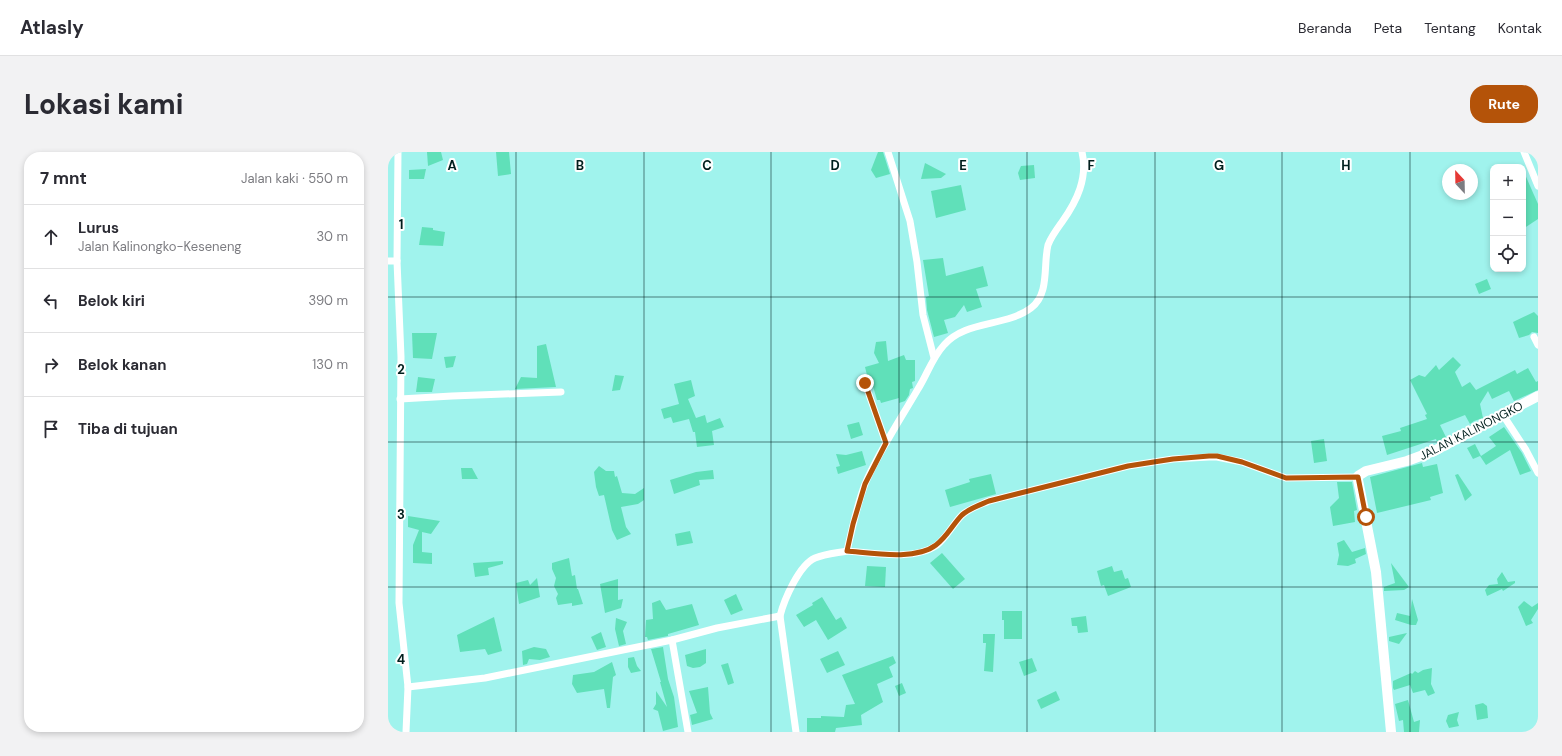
<!DOCTYPE html>
<html lang="id">
<meta charset="utf-8">
<style>
:root{--surface:#fff;--page:#f2f2f3;--text:#2b2b33;--muted:#7c7c81;--line:#e1e1e2;--accent:#b45309}
body{margin:0;font-family:"DM Sans",sans-serif;background:var(--page);color:var(--text)}
.controls{position:absolute;right:12px;top:12px;display:grid;overflow:hidden;border-radius:8px;box-shadow:0 2px 6px #0003}
.controls button{width:36px;height:36px;display:grid;place-items:center;padding:0;border:0;border-bottom:1px solid var(--line);background:var(--surface);color:var(--text);font:20px sans-serif}
.compass{position:absolute;left:1054px;top:12px;width:36px;height:36px;border-radius:50%;background:var(--surface);box-shadow:0 2px 6px #0003;rotate:338deg}
.stop{position:absolute;width:12px;height:12px;margin:-9px;border:3px solid #b45309;border-radius:50%;background:#fff}
.stop.end{background:#b45309;border-color:#fff;box-shadow:0 1px 4px #0008}
.list{margin:0;padding:0;list-style:none}
h2{display:flex;justify-content:space-between;align-items:center;height:52px;margin:0;padding:0 16px;font-size:17px}
h2 small{font-size:13px;font-weight:400;color:var(--muted)}
.list li{display:grid;grid-template-columns:26px 1fr auto;gap:12px;align-items:center;box-sizing:border-box;height:64px;padding:0 16px;border-top:1px solid var(--line)}
.list b{display:block;font-size:15px;white-space:nowrap}
.list p{margin:0;font-size:13px;white-space:nowrap;color:var(--muted)}
.list em{font-size:13px;font-style:normal;color:var(--muted)}
.icon{flex:none;width:22px;height:22px;fill:none;stroke:currentColor;stroke-width:2;stroke-linecap:round;stroke-linejoin:round}
.map{position:relative;flex:none;width:1150px;height:580px;overflow:hidden;border-radius:16px}
header{display:flex;align-items:center;gap:24px;box-sizing:border-box;height:56px;padding:0 20px;background:var(--surface);border-bottom:1px solid var(--line)}
header strong{font-size:19px}
nav{display:flex;gap:22px;margin-inline-start:auto;font-size:14px}
.intro{display:flex;align-items:center;justify-content:space-between;box-sizing:border-box;height:96px;padding:0 24px}
h1{margin:0;font-size:28px}
.button{padding:10px 18px;border-radius:16px;background:var(--accent);color:#fff;font-size:14px;font-weight:700}
main{display:flex;gap:24px;padding:0 24px}
aside{flex:1;background:var(--surface);border-radius:16px;box-shadow:0 2px 6px #0003}
.map>svg:first-child{display:block}
</style>
<header>
<strong>Atlasly</strong>
<nav><a>Beranda</a><a>Peta</a><a>Tentang</a><a>Kontak</a></nav>
</header>
<div class="intro"><h1>Lokasi kami</h1><a class="button">Rute</a></div>
<main>
<aside>
<h2>7 mnt<small>Jalan kaki · 550 m</small></h2>
<ul class="list">
<li><svg class="icon" aria-label="ahead" viewBox="0 0 24 24"><path d="M12 20V5M6 11l6-6 6 6"/></svg><div><b>Lurus</b><p>Jalan Kalinongko-Keseneng</p></div><em>30 m</em></li>
<li><svg class="icon" aria-label="left" viewBox="0 0 24 24"><path d="M17 20v-9H6M10 6l-5 5 5 5"/></svg><div><b>Belok kiri</b></div><em>390 m</em></li>
<li><svg class="icon" aria-label="right" viewBox="0 0 24 24"><path d="M7 20v-9h11M14 6l5 5-5 5"/></svg><div><b>Belok kanan</b></div><em>130 m</em></li>
<li><svg class="icon" aria-label="arrive" viewBox="0 0 24 24"><path d="M6 21V4h12l-3 4 3 4H6"/></svg><div><b>Tiba di tujuan</b></div></li>
</ul>
</aside>
<div class="map">
<svg width="1150" height="580" viewBox="0 0 1150 580">
<rect width="100%" height="100%" fill="#a0f3ed"/>
<g fill="#60e0b9">
<polygon points="39,0 53,0 55,8 40,14"/>
<polygon points="108,0 121,0 123,22 110,24"/>
<polygon points="490,0 495,0 502,22 488,26 483,18"/>
<polygon points="537,11 558,22 553,26 533,27"/>
<polygon points="646,13 647,26 632,28 630,21 633,14"/>
<polygon points="38,17 36,27 21,27 21,18"/>
<polygon points="1135,18 1150,52 1150,67 1135,77"/>
<polygon points="573,33 578,58 548,66 543,39"/>
<polygon points="34,75 45,76 45,78 57,80 55,94 31,93"/>
<polygon points="555,106 558,124 595,114 600,134 588,137 594,155 579,160 576,153 567,165 556,168 560,181 546,185 539,158 538,145 541,144 535,108"/>
<polygon points="1099,127 1103,137 1091,142 1087,132"/>
<polygon points="1146,160 1150,164 1150,181 1144,180 1141,183 1131,186 1125,170"/>
<polygon points="24,181 49,181 44,207 25,206"/>
<polygon points="498,189 500,209 516,203 518,208 527,208 527,229 524,230 525,236 522,237 521,243 517,249 511,251 511,246 493,251 492,248 489,248 484,231 483,232 480,227 477,215 491,211 486,201 488,190"/>
<polygon points="158,192 168,235 127,237 133,225 149,226 149,194"/>
<polygon points="68,204 65,215 58,216 56,205"/>
<polygon points="1065,205 1073,213 1067,220 1074,235 1082,230 1088,238 1127,218 1129,222 1140,216 1148,230 1150,229 1150,238 1126,249 1121,239 1104,247 1100,239 1092,252 1095,266 1086,269 1082,272 1077,263 1052,273 1058,285 1049,290 1048,287 999,303 994,284 1013,279 1012,276 1039,267 1037,263 1039,262 1022,228 1031,223 1037,225 1048,213 1051,218"/>
<polygon points="227,223 236,224 232,238 224,239"/>
<polygon points="30,225 47,227 44,240 28,240"/>
<polygon points="303,228 307,244 300,247 308,266 317,263 319,271 332,266 336,275 324,279 326,293 309,295 307,280 305,280 301,267 285,271 283,265 276,267 273,257 291,252 286,232"/>
<polygon points="471,270 475,283 463,287 459,273"/>
<polygon points="1116,275 1134,301 1143,319 1132,323 1122,298 1098,313 1092,304 1085,307 1079,296 1087,292 1093,304 1108,294 1101,285"/>
<polygon points="936,287 939,309 926,311 923,289"/>
<polygon points="474,299 478,313 450,322 448,315 452,314 448,302 458,303"/>
<polygon points="1034,311 1035,315 1049,312 1055,341 1042,345 1043,348 989,361 982,325"/>
<polygon points="211,314 218,319 226,319 227,325 229,324 234,341 247,342 256,336 256,348 250,352 233,355 238,375 243,382 229,388 224,378 216,343 211,344 208,335 206,320"/>
<polygon points="73,316 84,316 90,327 74,327"/>
<polygon points="325,318 326,327 311,328 312,333 286,342 282,328 308,320"/>
<polygon points="603,322 608,342 562,355 557,338 582,330 581,327"/>
<polygon points="1070,322 1084,343 1077,349 1067,323"/>
<polygon points="949,330 964,330 969,358 966,359 967,370 945,374 942,355 951,346"/>
<polygon points="20,364 52,369 43,382 34,380 34,400 44,401 44,412 25,411 25,393 31,378 20,375"/>
<polygon points="302,379 305,391 289,394 287,382"/>
<polygon points="956,388 964,400 977,396 978,402 967,407 968,411 960,414 949,413 951,403 949,391"/>
<polygon points="554,401 577,427 565,437 542,411"/>
<polygon points="181,406 184,424 187,423 189,437 190,437 195,452 184,454 184,451 170,453 168,446 170,442 166,434 168,426 164,417 164,411"/>
<polygon points="115,409 115,412 100,416 101,423 87,425 85,411"/>
<polygon points="1003,411 1021,435 1016,438 996,439 996,435 1007,431"/>
<polygon points="479,414 498,415 497,435 477,434"/>
<polygon points="724,414 726,420 734,418 737,427 740,426 743,435 720,444 716,433 713,434 709,419"/>
<polygon points="1114,420 1120,430 1127,429 1127,431 1115,439 1114,437 1099,444 1097,438 1101,433 1110,432 1109,427"/>
<polygon points="149,426 152,445 131,452 128,431 140,428 142,433"/>
<polygon points="230,427 230,448 235,447 233,456 217,461 212,432"/>
<polygon points="348,442 355,458 343,463 336,448"/>
<polygon points="434,445 448,468 453,465 459,476 440,488 428,468 416,475 408,463 425,453 424,451"/>
<polygon points="1024,447 1030,468 1028,473 1023,473 1007,468 1009,461 1022,464"/>
<polygon points="272,448 278,458 304,452 311,473 280,482 280,484 260,488 259,485 257,485 258,468 265,467 264,451"/>
<polygon points="1136,449 1144,455 1150,451 1150,457 1143,468 1145,471 1138,474 1130,455"/>
<polygon points="614,459 634,459 634,487 616,487 616,468 614,468"/>
<polygon points="698,464 700,480 690,481 689,474 684,474 683,466"/>
<polygon points="106,465 114,499 100,503 97,497 72,500 69,483"/>
<polygon points="228,466 239,470 235,479 238,492 231,494 227,477"/>
<polygon points="213,480 218,495 209,498 203,485"/>
<polygon points="1019,481 1011,492 1001,489 1001,485"/>
<polygon points="595,482 607,482 605,520 596,519 598,491 595,491"/>
<polygon points="146,495 158,497 162,505 152,508 141,507 139,512 135,513 134,499"/>
<polygon points="275,495 280,527 286,545 290,575 275,579 270,559 265,557 268,552 268,539 279,555 272,530 273,530 263,497"/>
<polygon points="318,497 318,511 312,515 305,516 299,514 297,503"/>
<polygon points="450,499 457,513 439,521 432,507"/>
<polygon points="505,504 508,511 501,515 505,525 489,532 495,550 473,563 474,573 448,576 447,580 419,580 419,566 433,566 433,564 456,565 458,553 467,552 454,523"/>
<polygon points="246,505 249,514 253,519 243,521 240,515 240,506"/>
<polygon points="644,506 649,519 636,524 631,510"/>
<polygon points="224,510 228,523 225,525 222,556 219,556 216,537 189,541 184,532 185,523 206,520"/>
<polygon points="340,511 346,531 340,533 333,513"/>
<polygon points="1044,516 1043,532 1047,541 1040,544 1037,538 1025,541 1022,533 1006,538 1005,536 1005,529 1023,521 1024,522 1027,519 1030,521 1035,518"/>
<polygon points="514,531 518,541 511,544 507,534"/>
<polygon points="320,535 322,561 325,567 304,573 302,563 309,561 301,539"/>
<polygon points="668,539 672,548 653,557 649,548"/>
<polygon points="1020,548 1026,570 1032,568 1031,580 1016,580 1015,568 1011,569 1007,552"/>
<polygon points="1095,551 1099,554 1100,566 1089,568 1087,553"/>
<polygon points="1071,560 1069,568 1071,574 1061,576 1058,569 1060,563"/>
</g>
<g fill="none" stroke-linecap="round" stroke-linejoin="round">
<g stroke="#fff" stroke-width="7">
<polyline points="10,0 9,109 13,205 11,451 20,535 18,580"/>
<polyline points="500,0 522,69 529,110 535,163 546,206"/>
<polyline points="1136,0 1150,34"/>
<polyline points="0,109 9,109"/>
<polyline points="1146,185 1150,193"/>
<polyline points="477,231 498,291"/>
<polyline points="12,247 64,244 173,240"/>
<polyline points="1115,263 1138,298 1150,321"/>
<path d="M459,399C484,401 527,409 549,393C559,385 565,372 574,363C582,356 592,353 601,349L740,314L785,307L821,305H829L854,310L898,326L970,325"/>
<polyline points="284,488 300,580"/>
<polyline points="20,535 97,526 284,488 329,476 392,464"/>
<path d="M408,580L392,464C396,448 411,413 427,406C437,402 449,401 459,399C464,377 469,353 477,332C491,299 512,268 530,237C539,223 544,206 556,193C577,168 618,175 643,156C662,142 655,113 660,93C663,85 669,77 674,70C689,49 700,26 694,0"/>
</g>
<polyline stroke="#fff" stroke-width="10" points="1003,580 988,420 970,328 970,324 978,319 1019,309 1046,299 1150,244"/>
</g>
<g fill="none" stroke-linecap="round" stroke-linejoin="round">
<path stroke="#b45309" stroke-width="5" d="M477,231L498,291L477,332L465,372L459,399C484,401 527,409 548,393C559,385 565,372 574,363C582,356 592,353 601,349L740,314L785,307L821,304H829L854,310L898,326L970,325L978,365"/>
</g>
<path fill="none" stroke="#001f1d" stroke-width="1" stroke-opacity="0.55" d="M128,0V580M256,0V580M383,0V580M511,0V580M639,0V580M767,0V580M894,0V580M1022,0V580M0,145H1150M0,290H1150M0,435H1150"/>
<g text-anchor="middle" stroke-width="4" stroke-linejoin="round" paint-order="stroke">
<g font-size="12" fill="#001f1d" stroke="#fff">
<text transform="translate(1083 279) rotate(-27)" y="4">JALAN KALINONGKO</text>
</g>
</g>
<g font-size="13" text-anchor="middle" font-weight="bold" fill="#001f1d" stroke="#fff" stroke-width="4" stroke-linejoin="round" paint-order="stroke">
<text x="64" y="18">A</text>
<text x="192" y="18">B</text>
<text x="319" y="18">C</text>
<text x="447" y="18">D</text>
<text x="575" y="18">E</text>
<text x="703" y="18">F</text>
<text x="831" y="18">G</text>
<text x="958" y="18">H</text>
<text x="13" y="77">1</text>
<text x="13" y="222">2</text>
<text x="13" y="367">3</text>
<text x="13" y="512">4</text>
</g>
</svg>
<div class="controls">
<button>+</button>
<button>−</button>
<button><svg class="icon" aria-label="locate" viewBox="0 0 24 24"><circle cx="12" cy="12" r="6"/><path d="M12 2v4M12 18v4M2 12h4M18 12h4"/></svg></button>
</div>
<svg class="compass" viewBox="-18 -18 36 36"><path d="M0-13l5 13h-10z" fill="#e53935"/><path d="M0 13l5-13h-10z" fill="#7c7c81"/></svg>
<div class="stop" style="left:978px;top:365px"></div>
<div class="stop end" style="left:477px;top:231px"></div>
</div>
</main>
